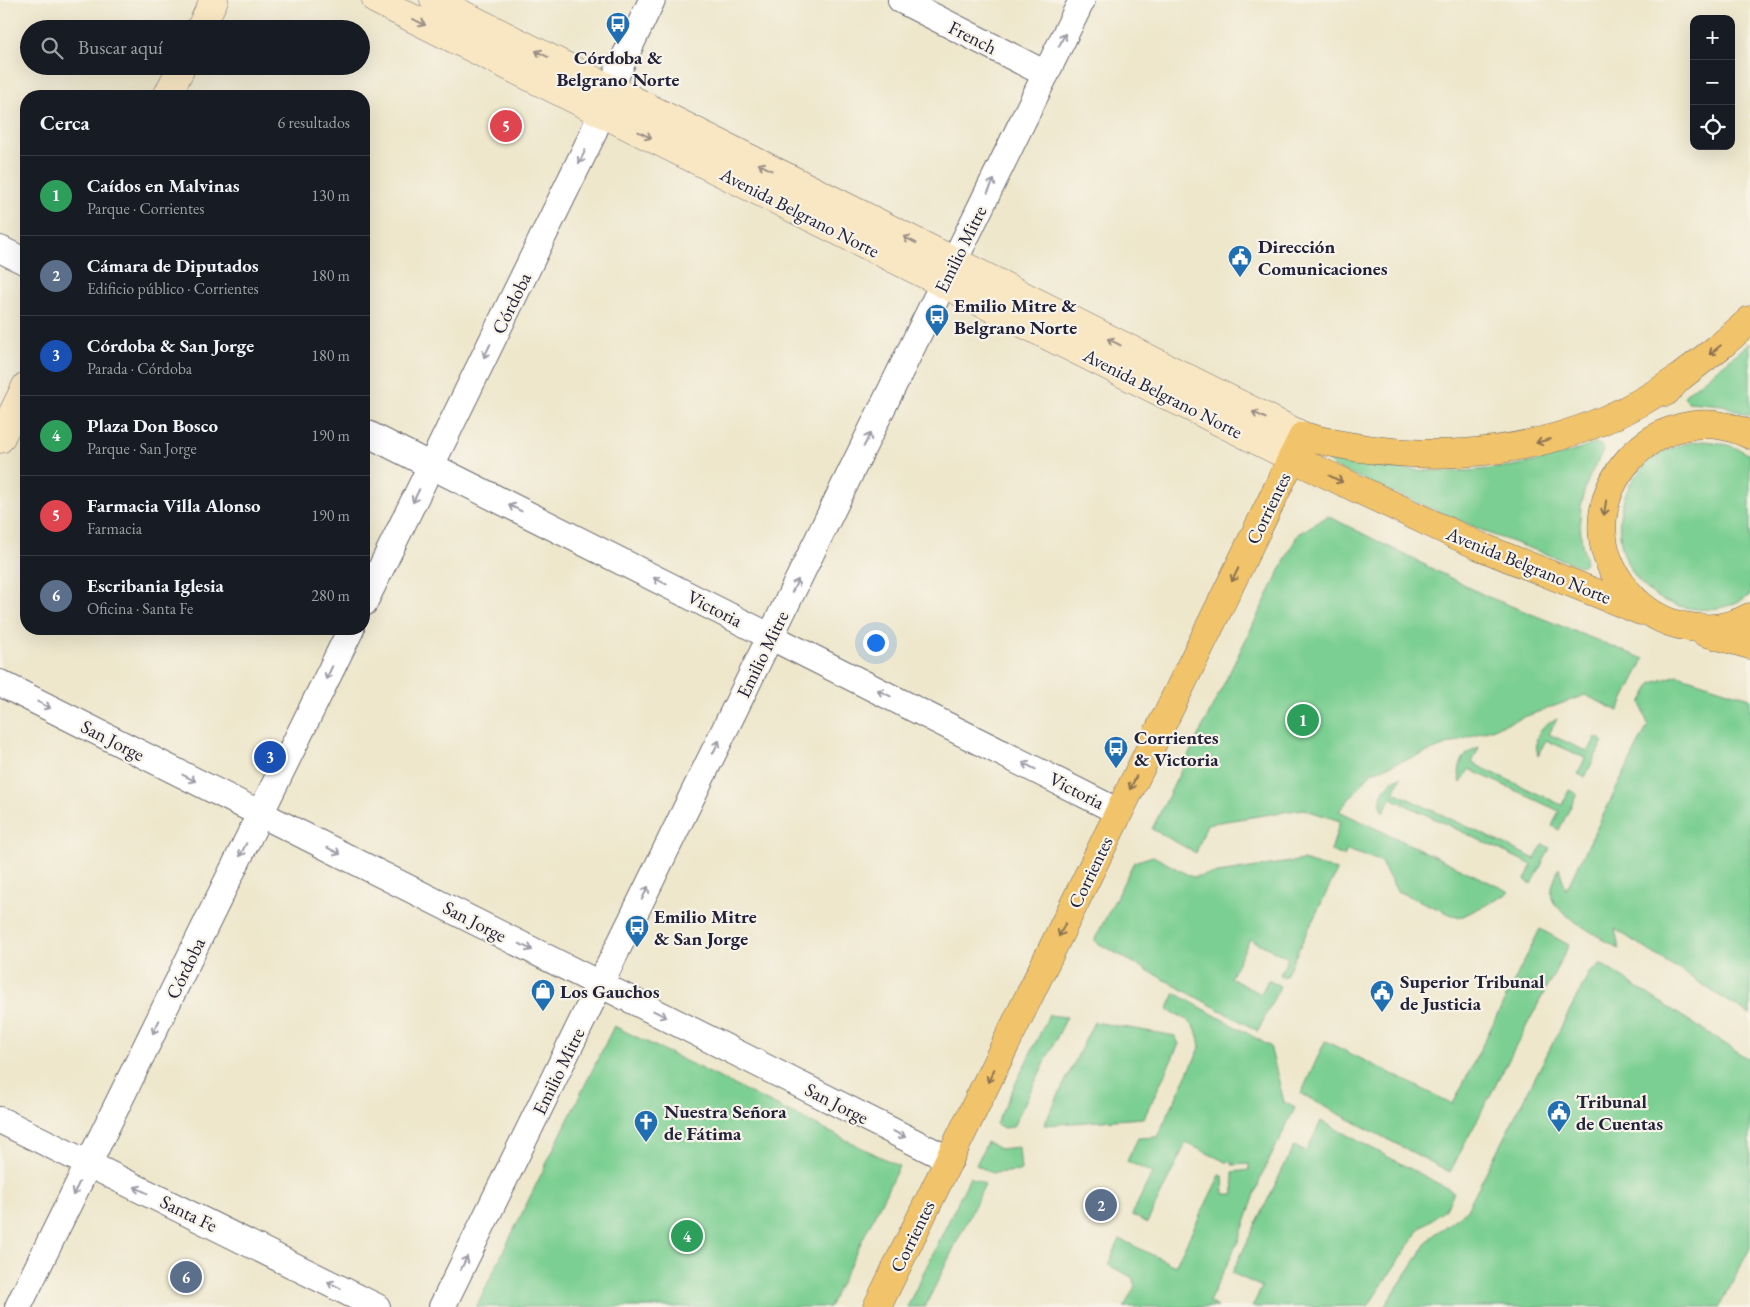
<!DOCTYPE html>
<html lang="es">
<meta charset="utf-8">
<style>
:root{--surface:#171b24;--page:#20242c;--text:#f1f3f6;--muted:#9ea1a6;--line:#363941;--accent:#0b8043}
body{margin:0;font-family:"EB Garamond",serif;background:var(--page);color:var(--text)}
.controls{position:absolute;right:15px;top:15px;display:grid;overflow:hidden;border-radius:10px;box-shadow:0 5px 20px #0002}
.controls button{width:45px;height:45px;display:grid;place-items:center;padding:0;border:0;border-bottom:1px solid var(--line);background:var(--surface);color:var(--text);font:25px sans-serif}
.you{position:absolute;left:875px;top:642px;width:18px;height:18px;margin:-12px;border:4px solid #fff;border-radius:50%;background:#1a73e8;box-shadow:0 0 0 8px #1a73e833}
.badge{display:grid;place-items:center;width:32px;height:32px;border-radius:50%;background:var(--accent);color:#fff;font-size:16px;font-weight:700}
.pin{position:absolute;translate:-50% -50%;border:2px solid #fff;box-shadow:0 1px 5px #0006}
.list{margin:0;padding:0;list-style:none}
h2{display:flex;justify-content:space-between;align-items:center;height:65px;margin:0;padding:0 20px;font-size:21px}
h2 small{font-size:16px;font-weight:400;color:var(--muted)}
.list li{display:grid;grid-template-columns:32px 1fr auto;gap:15px;align-items:center;box-sizing:border-box;height:80px;padding:0 20px;border-top:1px solid var(--line)}
.list b{display:block;font-size:19px;white-space:nowrap}
.list p{margin:0;font-size:16px;white-space:nowrap;color:var(--muted)}
.list em{font-size:16px;font-style:normal;color:var(--muted)}
.icon{flex:none;width:28px;height:28px;fill:none;stroke:currentColor;stroke-width:2;stroke-linecap:round;stroke-linejoin:round}
.map{position:relative;flex:none;width:1750px;height:1307px;overflow:hidden}
.search{position:absolute;background:var(--surface);box-shadow:0 5px 20px #0002;left:20px;top:20px;width:350px;height:55px;display:flex;align-items:center;gap:12px;box-sizing:border-box;padding:0 18px;border-radius:28px;color:var(--muted);font-size:19px}
.panel{position:absolute;background:var(--surface);box-shadow:0 5px 20px #0002;left:20px;top:90px;width:350px;height:545px;border-radius:20px}
.map>svg:first-child{display:block}
</style>
<div class="map">
<svg width="1750" height="1307" viewBox="0 0 1750 1307">
<rect width="100%" height="100%" fill="#f7f3e8"/>
<filter id="ink" filterUnits="userSpaceOnUse"><feTurbulence type="fractalNoise" baseFrequency=".02" numOctaves="2"/><feDisplacementMap in="SourceGraphic" scale="10" xChannelSelector="R" yChannelSelector="G"/><feConvolveMatrix kernelMatrix="1 2 1 2 8 2 1 2 1" color-interpolation-filters="sRGB"/></filter>
<filter id="wash" filterUnits="userSpaceOnUse"><feTurbulence type="fractalNoise" baseFrequency=".0096" numOctaves="4" result="noise"/><feDisplacementMap in="SourceGraphic" scale="20" xChannelSelector="R" yChannelSelector="G"/><feGaussianBlur stdDeviation="1.12" result="paint"/><feColorMatrix in="noise" values="0 0 0 0 0 0 0 0 0 0 0 0 0 0 0 0 0 1.4 0 .05"/><feComposite in="paint" operator="in"/></filter>
<g filter="url(#wash)">
<rect width="100%" height="100%" fill="#eee7cc"/>
<g fill="#7ccf92" stroke="#4f7866">
<polygon points="1750,343 1750,416 1723,405 1688,402 1684,397 1687,393"/>
<path d="M1703,441C1721,442 1735,446 1750,455V595C1734,606 1715,611 1695,609C1595,600 1591,450 1703,441Z"/>
<path d="M1597,443L1603,447V451C1593,469 1584,485 1581,506C1580,520 1580,535 1583,549C1584,555 1587,559 1584,564L1580,566L1493,535L1334,467L1330,462L1331,458L1336,455C1422,481 1513,475 1597,443Z"/>
<polygon points="1328,516 1486,596 1644,659 1618,711 1585,695 1372,772 1339,811 1510,892 1496,900 1459,918 1397,891 1380,861 1347,850 1344,856 1331,851 1340,821 1303,809 1207,824 1196,853 1152,829 1298,534"/>
<path d="M1678,675L1750,698V1015L1615,929L1619,949C1605,940 1555,913 1552,898C1550,888 1555,878 1559,868L1566,890L1648,725L1641,703L1652,683Z"/>
<path d="M1557,719L1549,734L1588,752L1596,737L1603,741L1585,777L1578,774L1585,758L1546,740L1538,755C1533,738 1539,725 1557,719Z"/>
<path d="M1479,747L1472,763L1562,805L1569,790L1577,794L1559,830L1552,826L1559,811L1469,769L1461,783C1456,767 1462,753 1479,747Z"/>
<path d="M1401,777L1394,792L1535,859L1543,844L1550,848L1532,884L1525,880L1532,865L1391,798L1383,813C1377,797 1384,783 1401,777Z"/>
<polygon points="1153,856 1192,877 1303,860 1337,871 1285,977 1280,975 1288,958 1250,939 1230,978 1261,994 1268,980 1280,986 1258,1031 1094,941 1134,862"/>
<polygon points="1540,929 1569,945 1450,1172 1301,1094 1325,1041 1453,1104"/>
<polygon points="1601,964 1750,1060 1750,1248 1720,1307 1384,1307 1431,1237 1466,1211 1589,973"/>
<path d="M1175,993L1270,1046L1284,1102L1295,1108L1261,1177L1240,1237L1209,1302L1218,1307H1124L1135,1286L1132,1277L1108,1265L1120,1239L1175,1266L1220,1175L1223,1176L1224,1194H1234L1233,1172L1249,1170V1164L1232,1165V1162H1226L1186,1143L1147,1223L1132,1215L1152,1173L1127,1161L1138,1138L1157,1137L1200,1048C1198,1023 1188,1019 1167,1010Z"/>
<polygon points="1049,1015 1067,1017 1013,1127 1004,1128 996,1124"/>
<polygon points="1094,1022 1170,1035 1175,1036 1179,1044 1144,1118 1044,1125"/>
<polygon points="614,1026 899,1166 829,1307 476,1307"/>
<polygon points="1321,1121 1454,1192 1445,1210 1421,1227 1368,1306 1252,1307 1262,1287 1232,1273 1294,1146 1306,1152"/>
<polygon points="987,1142 1000,1149 1019,1147 1021,1171 992,1173 976,1165"/>
<polygon points="970,1177 985,1184 925,1307 907,1307"/>
</g>
</g>
<g filter="url(#ink)">
<g fill="none" stroke-linecap="round" stroke-linejoin="round">
<defs>
<g id="street">
<polyline points="901,0 1046,74"/>
<polyline points="0,249 26,262"/>
<polyline points="364,432 1119,812"/>
<polyline points="364,603 592,136 617,73 652,0"/>
<polyline points="0,683 950,1160"/>
<polyline points="0,1120 377,1307"/>
<polyline points="18,1307 351,629"/>
<polyline points="442,1307 1082,0"/>
</g>
<g id="secondary">
<polyline points="376,0 1292,458"/>
<polyline points="434,0 1303,436"/>
<polyline points="200,29 214,0"/>
<polyline points="167,96 182,66"/>
<polyline points="0,439 26,386"/>
</g>
<g id="primary">
<polyline points="1666,392 1679,378 1723,344 1750,320"/>
<path d="M1750,435C1658,390 1562,497 1620,582C1632,600 1648,614 1669,622C1695,631 1725,631 1750,617"/>
<polyline points="1292,458 1479,546 1641,611"/>
<polyline points="1704,632 1750,645"/>
<path d="M877,1307L1303,436C1432,470 1568,457 1679,378"/>
</g>
</defs>
<use href="#street" stroke="#69676e" stroke-width="28"/>
<use href="#secondary" stroke="#69676e" stroke-width="29"/>
<use href="#primary" stroke="#69676e" stroke-width="29"/>
<use href="#street" stroke="#fff" stroke-width="26"/>
<use href="#secondary" stroke="#f9e7c3" stroke-width="28"/>
<use href="#primary" stroke="#f1c36a" stroke-width="28"/>
</g>
<defs><path id="oneway-shaft" d="M-6 0H5M1.5-3L5.5 0L1.5 3" fill="none" stroke-width="1.6" stroke-linecap="round" stroke-linejoin="round" transform="scale(1.25)"/></defs>
<g stroke="#988e86">
<use href="#oneway-shaft" transform="translate(419 22) rotate(27)"/>
<use href="#oneway-shaft" transform="translate(542 54) rotate(-153)"/>
<use href="#oneway-shaft" transform="translate(645 135) rotate(27)"/>
<use href="#oneway-shaft" transform="translate(765 167) rotate(-153)"/>
<use href="#oneway-shaft" transform="translate(910 240) rotate(-153)"/>
<use href="#oneway-shaft" transform="translate(1114 342) rotate(-153)"/>
<use href="#oneway-shaft" transform="translate(1259 415) rotate(-153)"/>
</g>
<g stroke="#9c9ca7">
<use href="#oneway-shaft" transform="translate(1062 40) rotate(-64)"/>
<use href="#oneway-shaft" transform="translate(582 157) rotate(116)"/>
<use href="#oneway-shaft" transform="translate(991 186) rotate(-64)"/>
<use href="#oneway-shaft" transform="translate(487 351) rotate(116)"/>
<use href="#oneway-shaft" transform="translate(867 440) rotate(-64)"/>
<use href="#oneway-shaft" transform="translate(416 496) rotate(116)"/>
<use href="#oneway-shaft" transform="translate(515 508) rotate(-153)"/>
<use href="#oneway-shaft" transform="translate(660 581) rotate(-153)"/>
<use href="#oneway-shaft" transform="translate(795 586) rotate(-64)"/>
<use href="#oneway-shaft" transform="translate(329 673) rotate(116)"/>
<use href="#oneway-shaft" transform="translate(884 693) rotate(-153)"/>
<use href="#oneway-shaft" transform="translate(44 705) rotate(27)"/>
<use href="#oneway-shaft" transform="translate(716 747) rotate(-64)"/>
<use href="#oneway-shaft" transform="translate(1029 766) rotate(-153)"/>
<use href="#oneway-shaft" transform="translate(189 778) rotate(27)"/>
<use href="#oneway-shaft" transform="translate(243 850) rotate(116)"/>
<use href="#oneway-shaft" transform="translate(334 851) rotate(27)"/>
<use href="#oneway-shaft" transform="translate(645 893) rotate(-64)"/>
<use href="#oneway-shaft" transform="translate(526 947) rotate(27)"/>
<use href="#oneway-shaft" transform="translate(660 1014) rotate(27)"/>
<use href="#oneway-shaft" transform="translate(156 1027) rotate(116)"/>
<use href="#oneway-shaft" transform="translate(899 1134) rotate(27)"/>
<use href="#oneway-shaft" transform="translate(76 1189) rotate(116)"/>
<use href="#oneway-shaft" transform="translate(141 1190) rotate(-154)"/>
<use href="#oneway-shaft" transform="translate(464 1263) rotate(-64)"/>
<use href="#oneway-shaft" transform="translate(334 1285) rotate(-154)"/>
</g>
<g stroke="#8a7252">
<use href="#oneway-shaft" transform="translate(1715 350) rotate(141)"/>
<use href="#oneway-shaft" transform="translate(1543 441) rotate(165)"/>
<use href="#oneway-shaft" transform="translate(1336 479) rotate(26)"/>
<use href="#oneway-shaft" transform="translate(1605 508) rotate(99)"/>
<use href="#oneway-shaft" transform="translate(1235 575) rotate(116)"/>
<use href="#oneway-shaft" transform="translate(1133 783) rotate(116)"/>
<use href="#oneway-shaft" transform="translate(1062 930) rotate(116)"/>
<use href="#oneway-shaft" transform="translate(991 1076) rotate(116)"/>
</g>
</g>
<defs>
<symbol id="bus-pin" viewBox="-11 -11 22 30"><path d="M0 17L-7.5 6A9.5 9.5 0 1 1 7.5 6Z" fill="#1f6fb2" stroke="#f7f3e8"/><path d="M-5-6H5V4H4V6H2V4H-2V6H-4V4H-5ZM-3.5-4V0h7V-4ZM-3.5 1.2v1.5H-2V1.2ZM2 1.2v1.5H3.5V1.2Z" fill="#fff"/></symbol>
<symbol id="civic-pin" viewBox="-11 -11 22 30"><path d="M0 17L-7.5 6A9.5 9.5 0 1 1 7.5 6Z" fill="#1f6fb2" stroke="#f7f3e8"/><path d="M-.6-6.5H3V-4.5H.6V-3L4-1V1h2V6H-6V1h2V-1L-.6-3ZM-1.2 2.5V6h2.4V2.5Z" fill="#fff"/></symbol>
<symbol id="shop-pin" viewBox="-11 -11 22 30"><path d="M0 17L-7.5 6A9.5 9.5 0 1 1 7.5 6Z" fill="#1f6fb2" stroke="#f7f3e8"/><path d="M-5-2.5h2.3a2.7 3.5 0 0 1 5.4 0H5L5.5 6h-11ZM-1.5-2.5h3a1.5 2.3 0 0 0-3 0Z" fill="#fff"/></symbol>
<symbol id="church-pin" viewBox="-11 -11 22 30"><path d="M0 17L-7.5 6A9.5 9.5 0 1 1 7.5 6Z" fill="#1f6fb2" stroke="#f7f3e8"/><path d="M-1.2-6h2.4v3.5h3.3v2.4h-3.3V6h-2.4V-.1h-3.3v-2.4h3.3Z" fill="#fff"/></symbol>
</defs>
<g fill-rule="evenodd">
<use href="#bus-pin" x="604" y="10" width="28" height="38"/>
<use href="#civic-pin" x="1226" y="243" width="28" height="38"/>
<use href="#bus-pin" x="923" y="302" width="28" height="38"/>
<use href="#bus-pin" x="1102" y="734" width="28" height="38"/>
<use href="#bus-pin" x="623" y="913" width="28" height="38"/>
<use href="#shop-pin" x="529" y="977" width="28" height="38"/>
<use href="#civic-pin" x="1368" y="978" width="28" height="38"/>
<use href="#civic-pin" x="1545" y="1098" width="28" height="38"/>
<use href="#church-pin" x="632" y="1108" width="28" height="38"/>
</g>
<g text-anchor="middle" stroke-width="4.5" stroke-linejoin="round" paint-order="stroke">
<g font-size="19" fill="#22223b" stroke="#f7f3e8">
<text transform="translate(973 37) rotate(27)" y="7">French</text>
<text transform="translate(800 212) rotate(27)" y="7">Avenida Belgrano Norte</text>
<text transform="translate(960 249) rotate(-64)" y="7">Emilio Mitre</text>
<text transform="translate(511 303) rotate(-64)" y="7">Córdoba</text>
<text transform="translate(1163 393) rotate(27)" y="7">Avenida Belgrano Norte</text>
<text transform="translate(1268 508) rotate(-64)" y="7">Corrientes</text>
<text transform="translate(1529 565) rotate(22)" y="7">Avenida Belgrano Norte</text>
<text transform="translate(715 608) rotate(27)" y="7">Victoria</text>
<text transform="translate(762 654) rotate(-64)" y="7">Emilio Mitre</text>
<text transform="translate(113 740) rotate(27)" y="7">San Jorge</text>
<text transform="translate(1077 790) rotate(27)" y="7">Victoria</text>
<text transform="translate(1090 872) rotate(-64)" y="7">Corrientes</text>
<text transform="translate(475 921) rotate(27)" y="7">San Jorge</text>
<text transform="translate(185 968) rotate(-64)" y="7">Córdoba</text>
<text transform="translate(558 1071) rotate(-64)" y="7">Emilio Mitre</text>
<text transform="translate(837 1103) rotate(27)" y="7">San Jorge</text>
<text transform="translate(189 1213) rotate(26)" y="7">Santa Fe</text>
<text transform="translate(912 1236) rotate(-64)" y="7">Corrientes</text>
</g>
<g font-size="19" font-weight="bold" fill="#22223b" stroke="#f7f3e8" text-anchor="start">
<text x="618" y="64" text-anchor="middle">Córdoba &amp;<tspan x="618" dy="22">Belgrano Norte</tspan></text>
<text x="1258" y="253">Dirección<tspan x="1258" dy="22">Comunicaciones</tspan></text>
<text x="954" y="312">Emilio Mitre &amp;<tspan x="954" dy="22">Belgrano Norte</tspan></text>
<text x="1134" y="744">Corrientes<tspan x="1134" dy="22">&amp; Victoria</tspan></text>
<text x="654" y="923">Emilio Mitre<tspan x="654" dy="22">&amp; San Jorge</tspan></text>
<text x="1400" y="988">Superior Tribunal<tspan x="1400" dy="22">de Justicia</tspan></text>
<text x="560" y="998">Los Gauchos</text>
<text x="1576" y="1108">Tribunal<tspan x="1576" dy="22">de Cuentas</tspan></text>
<text x="664" y="1118">Nuestra Señora<tspan x="664" dy="22">de Fátima</tspan></text>
</g>
</g>
</svg>
<div class="controls">
<button>+</button>
<button>−</button>
<button><svg class="icon" aria-label="locate" viewBox="0 0 24 24"><circle cx="12" cy="12" r="6"/><path d="M12 2v4M12 18v4M2 12h4M18 12h4"/></svg></button>
</div>
<div class="you"></div>
<div class="pin badge" style="left:1303px;top:720px;background:#2e9e5b">1</div>
<div class="pin badge" style="left:1101px;top:1205px;background:#5c6f8a">2</div>
<div class="pin badge" style="left:270px;top:757px;background:#1a4fb4">3</div>
<div class="pin badge" style="left:687px;top:1236px;background:#2e9e5b">4</div>
<div class="pin badge" style="left:506px;top:126px;background:#e0444e">5</div>
<div class="pin badge" style="left:186px;top:1277px;background:#5c6f8a">6</div>
<div class="search"><svg class="icon" aria-label="search" viewBox="0 0 24 24"><circle cx="10" cy="10" r="6"/><path d="M15 15l6 6"/></svg>Buscar aquí</div>
<section class="panel">
<h2>Cerca<small>6 resultados</small></h2>
<ul class="list">
<li><span class="badge" style="background:#2e9e5b">1</span><div><b>Caídos en Malvinas</b><p>Parque · Corrientes</p></div><em>130 m</em></li>
<li><span class="badge" style="background:#5c6f8a">2</span><div><b>Cámara de Diputados</b><p>Edificio público · Corrientes</p></div><em>180 m</em></li>
<li><span class="badge" style="background:#1a4fb4">3</span><div><b>Córdoba &amp; San Jorge</b><p>Parada · Córdoba</p></div><em>180 m</em></li>
<li><span class="badge" style="background:#2e9e5b">4</span><div><b>Plaza Don Bosco</b><p>Parque · San Jorge</p></div><em>190 m</em></li>
<li><span class="badge" style="background:#e0444e">5</span><div><b>Farmacia Villa Alonso</b><p>Farmacia</p></div><em>190 m</em></li>
<li><span class="badge" style="background:#5c6f8a">6</span><div><b>Escribania Iglesia</b><p>Oficina · Santa Fe</p></div><em>280 m</em></li>
</ul>
</section>
</div>
